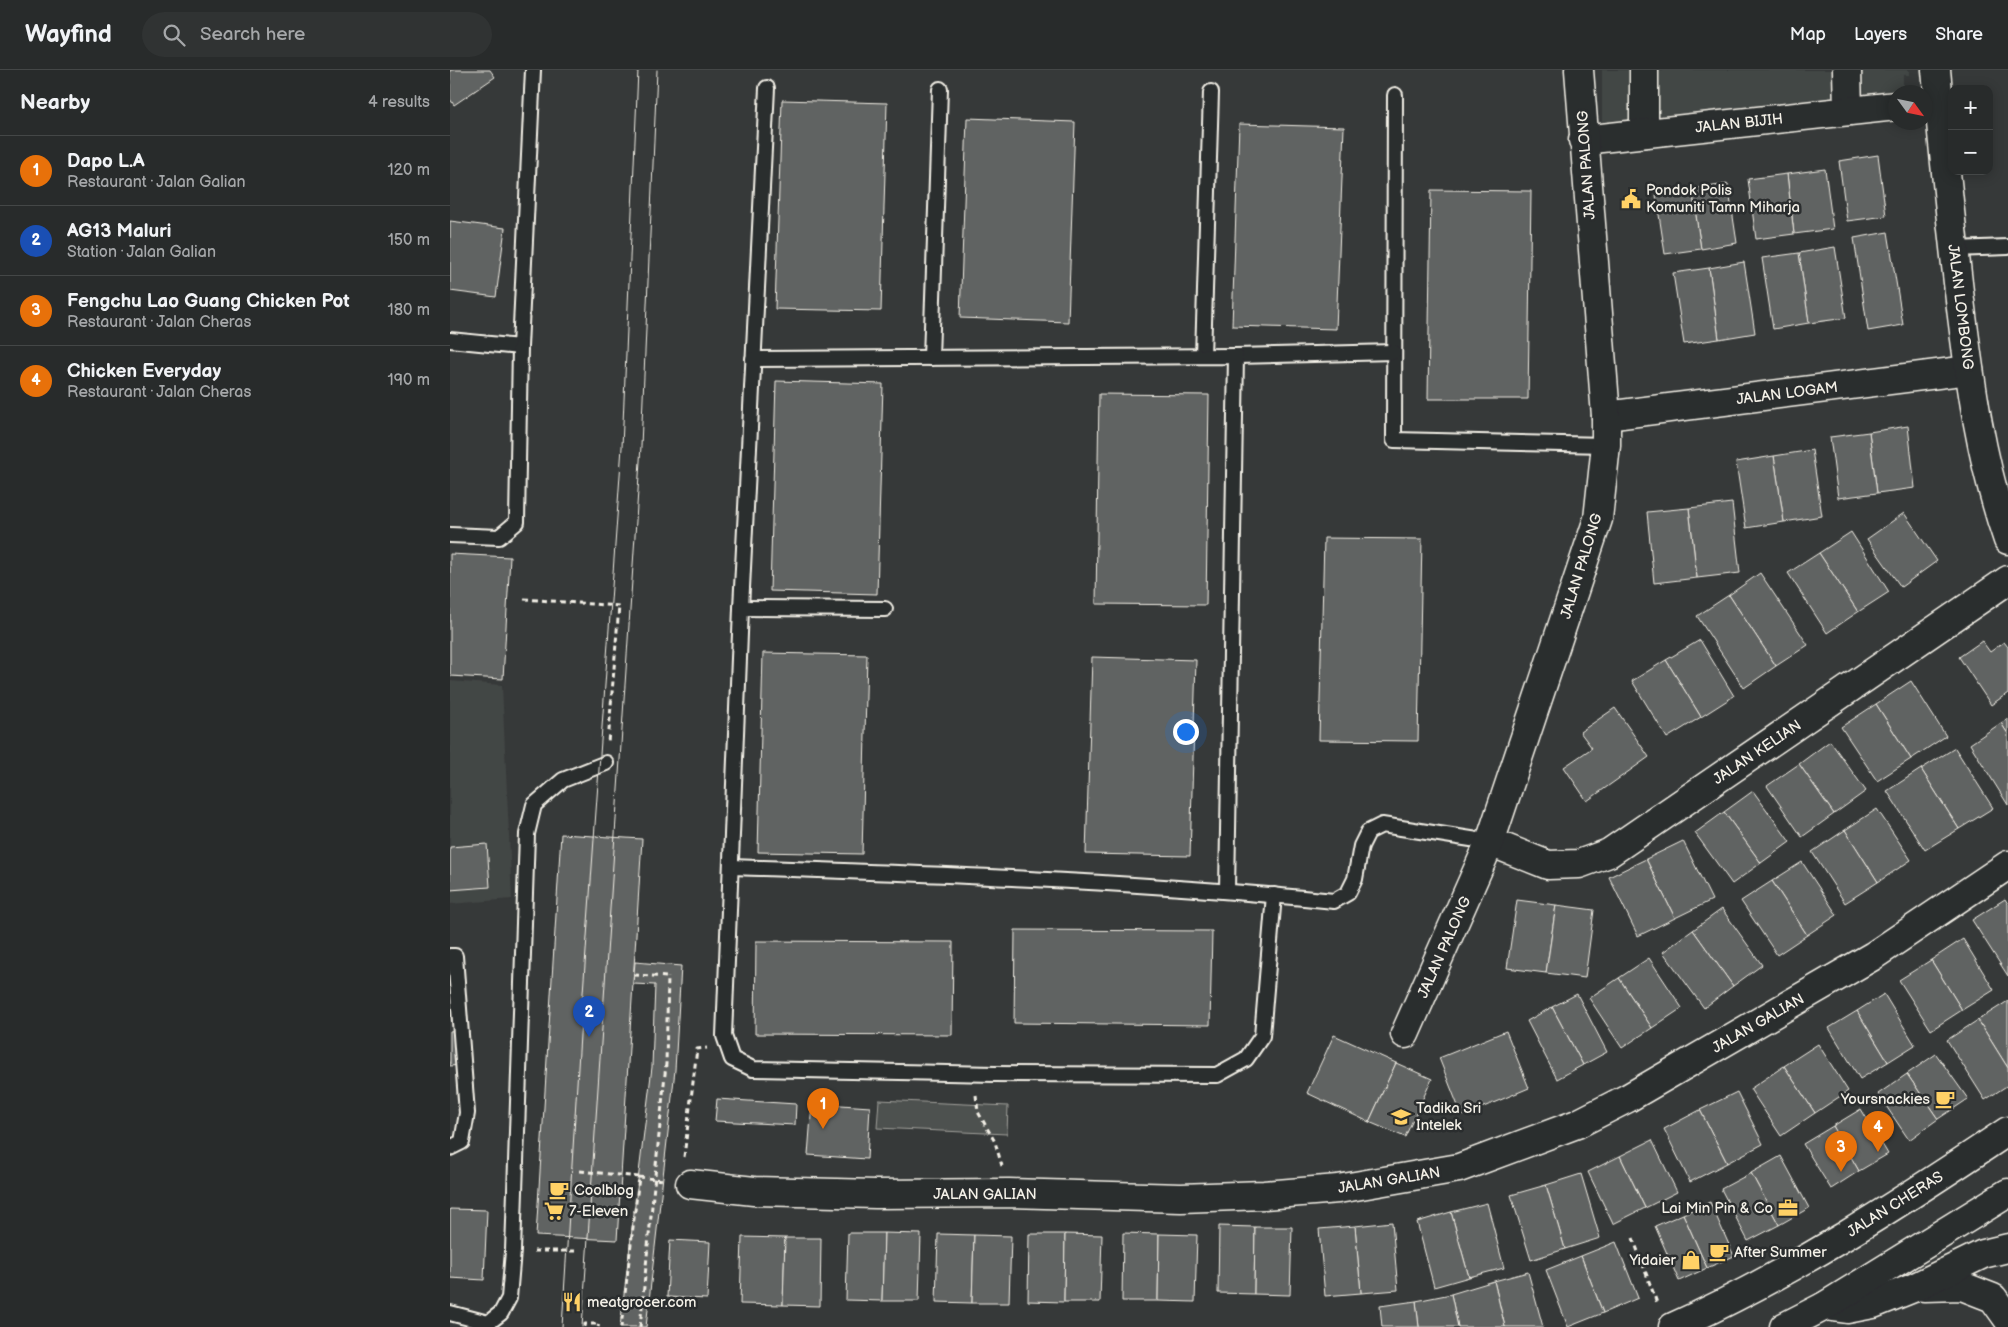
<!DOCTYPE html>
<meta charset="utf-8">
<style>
:root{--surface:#282b2b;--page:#303333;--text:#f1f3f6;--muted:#a5a7a9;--line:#444747;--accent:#ffd166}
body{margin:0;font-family:"Balsamiq Sans",sans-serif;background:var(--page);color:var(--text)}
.controls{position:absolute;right:15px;top:15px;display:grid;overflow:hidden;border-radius:10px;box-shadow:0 2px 12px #0003}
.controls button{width:45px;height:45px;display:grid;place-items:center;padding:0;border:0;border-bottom:1px solid var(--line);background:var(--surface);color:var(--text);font:25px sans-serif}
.compass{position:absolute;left:1438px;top:15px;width:45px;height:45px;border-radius:50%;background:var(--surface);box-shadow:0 2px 12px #0003;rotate:123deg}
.you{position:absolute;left:735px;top:661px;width:18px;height:18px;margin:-12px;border:4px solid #fff;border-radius:50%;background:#1a73e8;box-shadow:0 0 0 8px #1a73e833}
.badge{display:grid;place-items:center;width:32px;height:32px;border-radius:50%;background:var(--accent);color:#fff;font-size:16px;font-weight:700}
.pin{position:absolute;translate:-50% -41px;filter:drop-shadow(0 1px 2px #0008)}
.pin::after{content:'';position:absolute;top:26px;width:18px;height:15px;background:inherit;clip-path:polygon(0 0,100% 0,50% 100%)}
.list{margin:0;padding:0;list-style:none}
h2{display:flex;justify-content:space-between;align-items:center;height:65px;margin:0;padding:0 20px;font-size:21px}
h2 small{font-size:16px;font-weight:400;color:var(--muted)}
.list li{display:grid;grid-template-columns:32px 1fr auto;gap:15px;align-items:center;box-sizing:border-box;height:70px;padding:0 20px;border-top:1px solid var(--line)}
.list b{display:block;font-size:19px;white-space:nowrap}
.list p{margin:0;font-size:16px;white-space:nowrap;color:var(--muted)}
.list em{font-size:16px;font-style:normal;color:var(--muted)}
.icon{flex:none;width:28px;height:28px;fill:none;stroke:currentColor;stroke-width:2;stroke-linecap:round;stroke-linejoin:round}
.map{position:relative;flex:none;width:1558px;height:1257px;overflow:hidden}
header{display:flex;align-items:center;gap:30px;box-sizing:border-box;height:70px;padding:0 25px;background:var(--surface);border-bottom:1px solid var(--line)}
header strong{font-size:24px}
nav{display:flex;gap:28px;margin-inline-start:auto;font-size:18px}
.search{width:350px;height:45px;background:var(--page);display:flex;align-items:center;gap:12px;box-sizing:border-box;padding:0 18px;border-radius:28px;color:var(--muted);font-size:19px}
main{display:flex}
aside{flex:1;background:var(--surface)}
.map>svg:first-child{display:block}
</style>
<header>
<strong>Wayfind</strong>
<div class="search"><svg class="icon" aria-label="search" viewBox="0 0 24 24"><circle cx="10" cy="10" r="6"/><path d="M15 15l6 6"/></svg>Search here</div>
<nav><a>Map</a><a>Layers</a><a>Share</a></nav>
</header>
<main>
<aside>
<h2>Nearby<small>4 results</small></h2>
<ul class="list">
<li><span class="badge" style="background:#e8710a">1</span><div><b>Dapo L.A</b><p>Restaurant · Jalan Galian</p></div><em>120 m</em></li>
<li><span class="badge" style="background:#1a4fb4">2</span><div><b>AG13 Maluri</b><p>Station · Jalan Galian</p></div><em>150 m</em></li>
<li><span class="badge" style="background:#e8710a">3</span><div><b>Fengchu Lao Guang Chicken Pot</b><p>Restaurant · Jalan Cheras</p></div><em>180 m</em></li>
<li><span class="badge" style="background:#e8710a">4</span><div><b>Chicken Everyday</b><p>Restaurant · Jalan Cheras</p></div><em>190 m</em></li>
</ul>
</aside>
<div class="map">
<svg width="1558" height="1257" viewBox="0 0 1558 1257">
<rect width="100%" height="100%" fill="#363939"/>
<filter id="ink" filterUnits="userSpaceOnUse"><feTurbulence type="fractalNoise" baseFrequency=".02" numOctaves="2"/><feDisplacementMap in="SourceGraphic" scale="10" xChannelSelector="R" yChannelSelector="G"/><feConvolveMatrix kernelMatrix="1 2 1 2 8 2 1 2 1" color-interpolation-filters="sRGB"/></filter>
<g filter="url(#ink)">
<g fill="#434645">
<polygon points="1152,0 1459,0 1459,5 1453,5 1453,21 1152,54"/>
<polygon points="0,611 52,615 62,829 0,834"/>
</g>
<polygon fill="#4e514f" stroke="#a1a19c" points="429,1030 558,1036 557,1064 427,1058"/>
<g fill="#616362" stroke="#f4f1e8">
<polygon points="0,0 40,0 45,7 4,35 0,29"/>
<polygon points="332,30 437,33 431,241 325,239"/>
<polygon points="517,48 625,52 618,252 510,248"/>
<polygon points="789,54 894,57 886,259 782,256"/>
<polygon points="1428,85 1436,146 1397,151 1389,91"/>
<polygon points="1375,99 1383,159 1344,164 1337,104"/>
<polygon points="1337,104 1344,164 1306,169 1298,109"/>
<polygon points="1278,114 1287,173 1251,179 1242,119"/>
<polygon points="1242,119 1251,179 1215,184 1206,125"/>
<polygon points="981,120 1081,121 1078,329 978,329"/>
<polygon points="0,151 55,158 46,227 0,221"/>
<polygon points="1438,162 1453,255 1418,261 1404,168"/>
<polygon points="1385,177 1396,248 1359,253 1349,183"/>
<polygon points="1349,183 1359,253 1323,259 1312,188"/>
<polygon points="1294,192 1305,263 1269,269 1259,198"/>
<polygon points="1259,198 1269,269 1234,274 1223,203"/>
<polygon points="326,311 433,314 427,524 320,521"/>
<polygon points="649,324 759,325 756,535 646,534"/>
<polygon points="1458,356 1465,418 1427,423 1419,362"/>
<polygon points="1419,362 1427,423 1388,428 1380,367"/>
<polygon points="1362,380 1372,446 1334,452 1324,386"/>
<polygon points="1324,386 1334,452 1296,458 1286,392"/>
<polygon points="1282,433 1290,503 1247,508 1239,438"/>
<polygon points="1239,438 1247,508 1204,513 1197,442"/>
<polygon points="1454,443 1487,491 1451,517 1417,469"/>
<polygon points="1401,462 1439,522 1408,542 1369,483"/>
<polygon points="874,468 972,469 968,671 869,670"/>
<polygon points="1369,483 1408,542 1377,563 1338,503"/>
<polygon points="0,484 60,487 53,609 0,606"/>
<polygon points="1310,503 1358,575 1326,596 1279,525"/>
<polygon points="1279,525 1326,596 1294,618 1247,546"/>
<polygon points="1250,570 1284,626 1251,647 1216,590"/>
<polygon points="1532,571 1540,582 1554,572 1558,577 1558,623 1541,635 1509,587"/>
<polygon points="313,583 417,585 412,784 308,782"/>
<polygon points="642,587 746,590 740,786 636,784"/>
<polygon points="1216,590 1251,647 1217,668 1182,611"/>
<polygon points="1461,611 1496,666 1461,689 1426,634"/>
<polygon points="1426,634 1461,689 1427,711 1391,657"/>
<polygon points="1165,638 1199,687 1137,731 1114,697 1142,678 1130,662"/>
<polygon points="1558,649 1558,664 1551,653"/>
<polygon points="1551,653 1558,664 1558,735 1520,674"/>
<polygon points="1380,671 1416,721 1384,744 1349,694"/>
<polygon points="1505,678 1543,738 1509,759 1471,699"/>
<polygon points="1349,694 1384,744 1352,767 1317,716"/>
<polygon points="1471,699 1509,759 1475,780 1437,721"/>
<polygon points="1303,721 1340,772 1311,793 1274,742"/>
<polygon points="1427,739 1461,790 1428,812 1395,760"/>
<polygon points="1274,742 1311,793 1282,814 1245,763"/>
<polygon points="1395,760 1428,812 1395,833 1362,782"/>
<polygon points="111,764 192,769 167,1170 86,1166"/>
<polygon points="1233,771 1262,830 1225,848 1196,789"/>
<polygon points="37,774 40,817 0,820 0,777"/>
<polygon points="1196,789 1225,848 1188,866 1159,807"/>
<polygon points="1352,792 1387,845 1357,865 1322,811"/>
<polygon points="1322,811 1357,865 1327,885 1291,831"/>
<polygon points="1555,829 1558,834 1558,906 1522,850"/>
<polygon points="1067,830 1106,835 1096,903 1057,898"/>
<polygon points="1106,835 1144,840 1135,908 1096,903"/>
<polygon points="1272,839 1312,895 1283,916 1243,860"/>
<polygon points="565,860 762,861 760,955 564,953"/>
<polygon points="1243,860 1283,916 1254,938 1213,882"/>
<polygon points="1513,869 1544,920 1512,940 1481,890"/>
<polygon points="306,871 503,872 502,965 305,964"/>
<polygon points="1199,888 1232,938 1202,958 1169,908"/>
<polygon points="1481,890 1512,940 1481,960 1449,910"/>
<polygon points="185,892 231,896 225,1000 196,1257 170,1257 202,997 205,915 183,914"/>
<polygon points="1169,908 1202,958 1172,978 1139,928"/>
<polygon points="1127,924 1157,982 1133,995 1102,937"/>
<polygon points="1434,924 1465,975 1438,992 1407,941"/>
<polygon points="1558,931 1558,998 1528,950"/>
<polygon points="1102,937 1133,995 1107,1009 1077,951"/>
<polygon points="1407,941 1438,992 1410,1009 1379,958"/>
<polygon points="1528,950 1558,998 1558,1015 1535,1030 1497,970"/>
<polygon points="7,960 11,995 0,996 0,961"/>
<polygon points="1056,961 1079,1018 1012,1046 989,988"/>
<polygon points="884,965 946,993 919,1052 857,1023"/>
<polygon points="1368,974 1398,1021 1365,1043 1334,996"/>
<polygon points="1486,984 1518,1029 1488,1049 1457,1004"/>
<polygon points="946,993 982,1009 955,1067 919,1052"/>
<polygon points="1334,996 1365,1043 1331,1066 1300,1019"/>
<polygon points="1457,1004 1488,1049 1459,1070 1428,1024"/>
<polygon points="1287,1022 1313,1074 1277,1093 1250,1040"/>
<polygon points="267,1029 346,1034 345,1055 265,1051"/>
<polygon points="362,1033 420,1037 417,1089 358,1085"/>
<polygon points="1411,1039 1438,1084 1409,1101 1383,1056"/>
<polygon points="1250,1040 1277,1093 1240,1112 1214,1059"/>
<polygon points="1383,1056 1409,1101 1381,1119 1353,1074"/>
<polygon points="1202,1070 1227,1122 1195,1138 1170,1086"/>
<polygon points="1170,1086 1195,1138 1163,1154 1138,1102"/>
<polygon points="1331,1086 1359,1138 1329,1155 1301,1103"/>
<polygon points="1301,1103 1329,1155 1298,1171 1271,1119"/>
<polygon points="1131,1104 1150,1168 1115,1179 1096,1115"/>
<polygon points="1096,1115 1115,1179 1081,1190 1061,1125"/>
<polygon points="1260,1132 1284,1186 1257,1198 1233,1144"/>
<polygon points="1037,1133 1054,1198 1019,1207 1001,1142"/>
<polygon points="0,1139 37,1140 34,1210 0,1208"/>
<polygon points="1001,1142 1019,1207 984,1217 967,1152"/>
<polygon points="1233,1144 1257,1198 1229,1211 1205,1156"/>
<polygon points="942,1152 948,1220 911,1223 905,1156"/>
<polygon points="769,1156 805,1157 804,1224 768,1223"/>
<polygon points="905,1156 911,1223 875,1226 869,1159"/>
<polygon points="805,1157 842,1157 840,1225 804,1224"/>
<polygon points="398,1163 434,1163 432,1231 396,1230"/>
<polygon points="434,1163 471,1164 469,1231 432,1231"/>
<polygon points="673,1163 709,1164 708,1231 672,1231"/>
<polygon points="488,1164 524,1165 522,1233 486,1232"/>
<polygon points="579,1164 615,1164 614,1232 578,1231"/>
<polygon points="615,1164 652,1165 650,1232 614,1232"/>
<polygon points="709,1164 747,1165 745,1232 708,1231"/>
<polygon points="524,1165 561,1166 559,1233 522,1233"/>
<polygon points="292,1167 335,1168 333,1235 290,1234"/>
<polygon points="335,1168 371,1168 370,1236 333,1235"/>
<polygon points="220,1170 260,1172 257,1229 217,1227"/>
<polygon points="1166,1172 1188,1228 1153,1243 1131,1186"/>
<polygon points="1131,1186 1153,1243 1118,1257 1096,1200"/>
<polygon points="1078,1202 1093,1257 1055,1257 1044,1211"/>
<polygon points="1044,1211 1055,1257 1008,1257 1001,1224"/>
<polygon points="1001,1224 1008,1257 969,1257 966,1231"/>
<polygon points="966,1231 969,1257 932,1257 930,1236"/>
</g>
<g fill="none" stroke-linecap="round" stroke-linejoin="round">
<defs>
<g id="service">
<polyline points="317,18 291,538 274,966 282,989 303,999 545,1004 767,1005 796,989 812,966 824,825"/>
<polyline points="945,25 944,370 1156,375"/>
<polyline points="1504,179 1558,177"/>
<polyline points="0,270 70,277 83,0"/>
<polyline points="753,286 761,22"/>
<polyline points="786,286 944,282"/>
<polyline points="481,288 490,19"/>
<polyline points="303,289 786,286 777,820"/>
<polyline points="0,465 49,467 67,452 70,277"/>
<polyline points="291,538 435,539"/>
<path d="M282,797C483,804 683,811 884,831L898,823L905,809L911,776L918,762L932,755L1040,772"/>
<polyline points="0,886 5,886 17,1043 12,1072 0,1078"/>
<polyline points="0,1243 38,1253 51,1243 59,1228 63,1181 77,764 84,735 113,710 156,693"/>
</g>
<g id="minor">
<polyline points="1194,0 1194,63"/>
<polyline points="1397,0 1398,41"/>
<polyline points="1133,70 1446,36"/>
<polyline points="1156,346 1519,300"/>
<polyline points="1040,772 1098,795 1129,794 1159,783 1558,510"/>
<polyline points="955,964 1040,772 1148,449 1156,375 1156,346 1129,0"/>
<polyline points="240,1114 304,1121 426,1124 559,1123 731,1128 814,1125 888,1119 1009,1098 1127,1054 1178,1028 1423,886 1558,795"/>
<path d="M1223,1257C1342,1204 1450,1133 1558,1061"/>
</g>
<path id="tertiary" d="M1486,0C1493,77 1501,153 1510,230C1520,311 1531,393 1558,470"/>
<g id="secondary">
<polyline points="1474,1217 1512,1216 1543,1228 1558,1249"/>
<polyline points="1375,1236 1397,1239 1423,1234 1463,1218 1533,1184 1558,1178"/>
<polyline points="1334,1257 1375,1236 1558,1123"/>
</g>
</defs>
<use href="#service" stroke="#f4f1e8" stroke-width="18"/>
<use href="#minor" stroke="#f4f1e8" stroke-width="31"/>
<use href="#tertiary" stroke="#f4f1e8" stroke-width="31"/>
<use href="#secondary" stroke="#f4f1e8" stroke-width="31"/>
<g stroke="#f4f1e8" stroke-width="3" stroke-dasharray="5 4" stroke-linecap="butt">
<polyline points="74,529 169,536 158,673"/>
<polyline points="184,905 218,907"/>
<polyline points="526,1025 528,1042 545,1072 552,1096"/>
<polyline points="234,1087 247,979 257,978"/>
<polyline points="130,1101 189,1107 171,1257"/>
<polyline points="189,1107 213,1110"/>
<polyline points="1183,1168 1207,1233"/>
<polyline points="84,1181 128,1181"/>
<polyline points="135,1257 135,1254 149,1254 148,1257"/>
</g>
<use href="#service" stroke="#2a2d2e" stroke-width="14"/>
<use href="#minor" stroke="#2a2d2e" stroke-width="28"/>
<use href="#tertiary" stroke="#2a2d2e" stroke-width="28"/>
<use href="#secondary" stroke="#2a2d2e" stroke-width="28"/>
<g stroke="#f4f1e8" stroke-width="1">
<polyline points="112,1257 130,965 172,377 188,0"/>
<polyline points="132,1257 191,376 207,0"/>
</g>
<polyline stroke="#f4f1e8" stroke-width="3" stroke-dasharray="5 4" stroke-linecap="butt" points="190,1257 216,994 218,907"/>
</g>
</g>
<defs>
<symbol id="civic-bare" viewBox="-9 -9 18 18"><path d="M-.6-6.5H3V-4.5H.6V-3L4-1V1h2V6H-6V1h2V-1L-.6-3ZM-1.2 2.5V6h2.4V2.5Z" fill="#ffd166" stroke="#2a2d2e" stroke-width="2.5" paint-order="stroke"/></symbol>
<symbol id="cafe-bare" viewBox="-9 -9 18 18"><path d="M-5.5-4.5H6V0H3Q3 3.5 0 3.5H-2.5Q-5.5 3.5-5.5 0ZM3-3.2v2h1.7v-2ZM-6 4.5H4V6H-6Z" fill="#ffd166" stroke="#2a2d2e" stroke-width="2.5" paint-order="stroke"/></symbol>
<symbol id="school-bare" viewBox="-9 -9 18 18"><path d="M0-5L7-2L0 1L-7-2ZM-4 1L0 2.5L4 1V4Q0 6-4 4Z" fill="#ffd166" stroke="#2a2d2e" stroke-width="2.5" paint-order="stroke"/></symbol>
<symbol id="office-bare" viewBox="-9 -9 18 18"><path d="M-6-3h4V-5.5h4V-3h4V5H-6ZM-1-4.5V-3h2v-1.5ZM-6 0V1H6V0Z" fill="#ffd166" stroke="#2a2d2e" stroke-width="2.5" paint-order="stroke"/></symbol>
<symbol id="supermarket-bare" viewBox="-9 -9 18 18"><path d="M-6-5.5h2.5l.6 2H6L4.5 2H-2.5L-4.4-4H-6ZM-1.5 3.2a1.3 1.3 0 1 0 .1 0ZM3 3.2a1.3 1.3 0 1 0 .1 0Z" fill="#ffd166" stroke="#2a2d2e" stroke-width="2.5" paint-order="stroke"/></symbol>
<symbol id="shop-bare" viewBox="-9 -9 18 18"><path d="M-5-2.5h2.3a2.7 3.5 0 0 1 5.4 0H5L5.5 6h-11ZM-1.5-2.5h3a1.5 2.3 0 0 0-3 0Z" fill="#ffd166" stroke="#2a2d2e" stroke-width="2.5" paint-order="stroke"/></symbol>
<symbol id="restaurant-bare" viewBox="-9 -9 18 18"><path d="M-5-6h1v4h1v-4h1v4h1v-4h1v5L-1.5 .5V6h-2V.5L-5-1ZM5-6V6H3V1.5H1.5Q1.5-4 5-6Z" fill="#ffd166" stroke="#2a2d2e" stroke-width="2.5" paint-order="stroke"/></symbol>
</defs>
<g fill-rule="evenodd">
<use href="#civic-bare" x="1167" y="115" width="28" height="28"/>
<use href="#cafe-bare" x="1481" y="1015" width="28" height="28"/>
<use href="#school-bare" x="937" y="1033" width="28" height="28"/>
<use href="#cafe-bare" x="95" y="1106" width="28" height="28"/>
<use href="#office-bare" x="1324" y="1124" width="28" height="28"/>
<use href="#supermarket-bare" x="90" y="1127" width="28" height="28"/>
<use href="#cafe-bare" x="1255" y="1168" width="28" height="28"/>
<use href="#shop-bare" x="1227" y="1176" width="28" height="28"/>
<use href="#restaurant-bare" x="108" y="1218" width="28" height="28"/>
</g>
<g text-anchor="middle" stroke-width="5" stroke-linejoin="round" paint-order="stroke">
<g font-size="15" fill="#f4f1e8" stroke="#2a2d2e">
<text transform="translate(1289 53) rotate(-6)" y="5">JALAN BIJIH</text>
<text transform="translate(1136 95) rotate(-94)" y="5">JALAN PALONG</text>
<text transform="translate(1511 237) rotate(83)" y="5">JALAN LOMBONG</text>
<text transform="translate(1337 323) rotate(-7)" y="5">JALAN LOGAM</text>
<text transform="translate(1131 496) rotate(-73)" y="5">JALAN PALONG</text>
<text transform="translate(1307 682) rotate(-34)" y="5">JALAN KELIAN</text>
<text transform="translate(994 877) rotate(-66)" y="5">JALAN PALONG</text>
<text transform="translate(1308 953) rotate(-30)" y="5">JALAN GALIAN</text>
<text transform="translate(939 1110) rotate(-9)" y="5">JALAN GALIAN</text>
<text x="535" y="1129">JALAN GALIAN</text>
<text transform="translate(1445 1134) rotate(-32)" y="5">JALAN CHERAS</text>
</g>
<g font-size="15" fill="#f4f1e8" stroke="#2a2d2e" text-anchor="start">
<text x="1196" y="125">Pondok Polis<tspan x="1196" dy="17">Komuniti Tamn Miharja</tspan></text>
<text x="1480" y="1034" text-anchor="end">Yoursnackies</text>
<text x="966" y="1043">Tadika Sri<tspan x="966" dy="17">Intelek</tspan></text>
<text x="124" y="1125">Coolblog</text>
<text x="1323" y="1143" text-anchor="end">Lai Min Pin &amp; Co</text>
<text x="119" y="1146">7-Eleven</text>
<text x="1284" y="1187">After Summer</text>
<text x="1226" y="1195" text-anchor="end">Yidaier</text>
<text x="137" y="1237">meatgrocer.com</text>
</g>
</g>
</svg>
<div class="controls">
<button>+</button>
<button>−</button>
</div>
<svg class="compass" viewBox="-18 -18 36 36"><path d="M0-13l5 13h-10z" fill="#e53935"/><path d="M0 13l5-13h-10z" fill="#a5a7a9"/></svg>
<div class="you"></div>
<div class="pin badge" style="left:373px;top:1059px;background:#e8710a">1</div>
<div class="pin badge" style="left:139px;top:967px;background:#1a4fb4">2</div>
<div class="pin badge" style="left:1391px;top:1102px;background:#e8710a">3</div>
<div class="pin badge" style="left:1428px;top:1082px;background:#e8710a">4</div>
</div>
</main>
